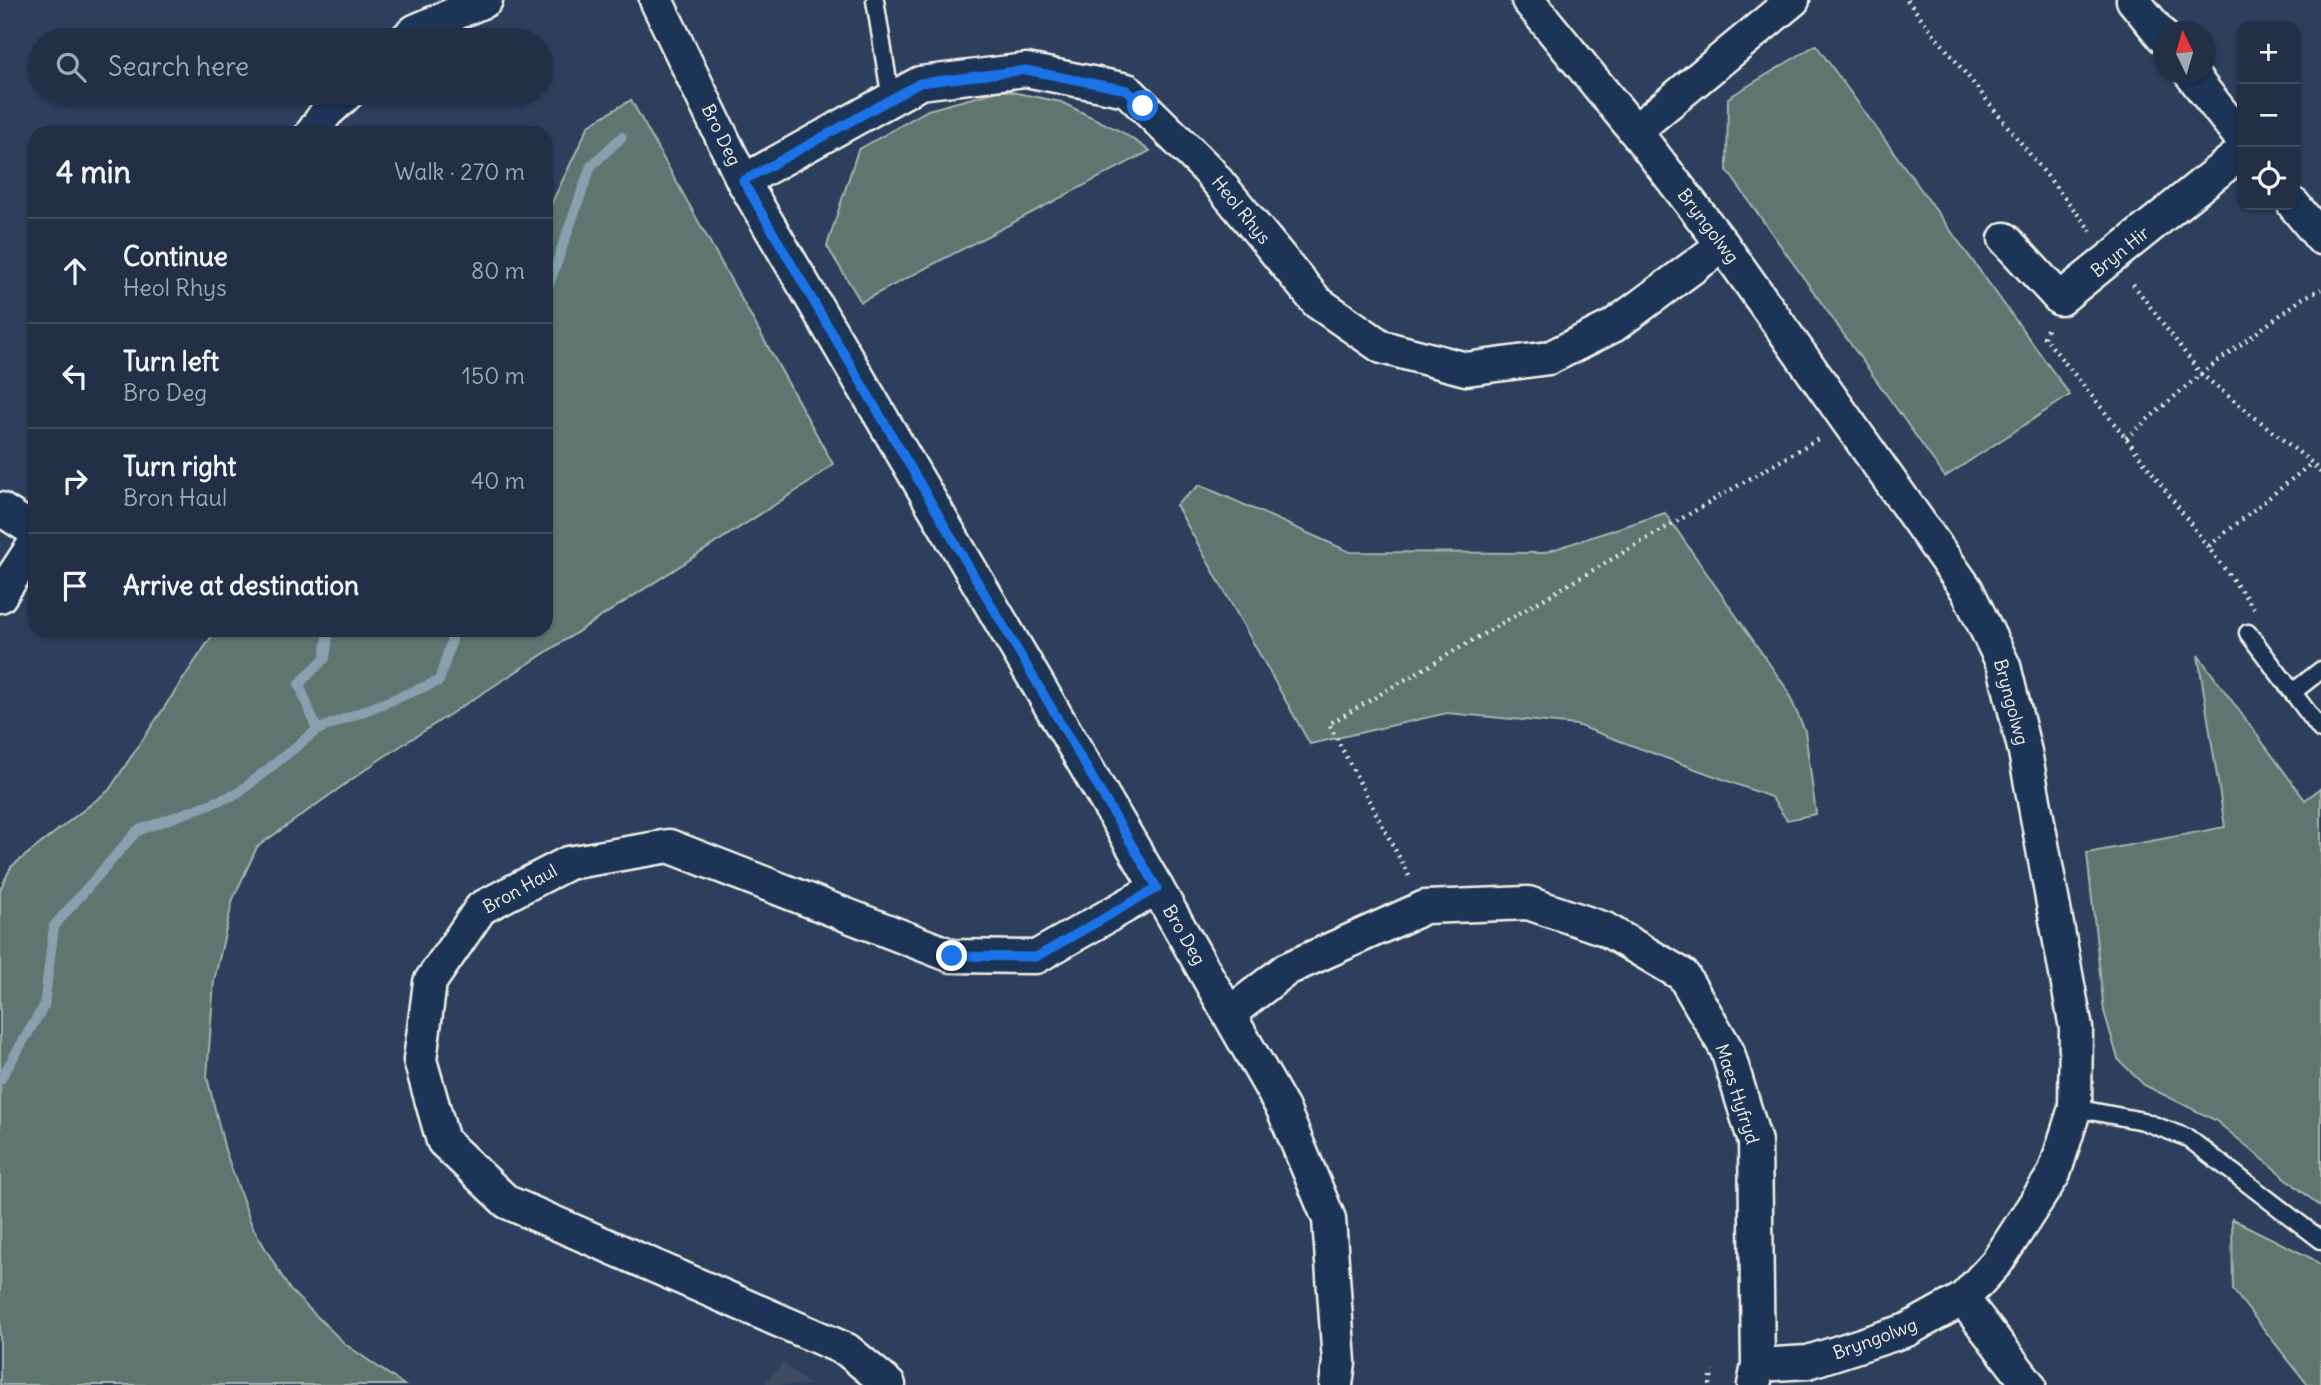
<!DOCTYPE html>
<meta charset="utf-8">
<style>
:root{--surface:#222f46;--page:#2a374d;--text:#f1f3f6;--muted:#a2a9b3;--line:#3f4a5f}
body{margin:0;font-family:Delius,sans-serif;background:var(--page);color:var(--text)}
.controls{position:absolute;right:21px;top:21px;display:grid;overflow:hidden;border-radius:14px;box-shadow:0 2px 5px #0004}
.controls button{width:63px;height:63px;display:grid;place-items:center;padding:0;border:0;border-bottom:2px solid var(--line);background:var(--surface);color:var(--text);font:35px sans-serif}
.compass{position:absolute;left:2153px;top:21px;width:63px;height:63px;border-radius:50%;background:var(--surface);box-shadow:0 2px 5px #0004;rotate:355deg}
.stop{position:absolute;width:21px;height:21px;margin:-16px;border:5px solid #1a73e8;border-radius:50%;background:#fff}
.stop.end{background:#1a73e8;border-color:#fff;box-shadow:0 2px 7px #0008}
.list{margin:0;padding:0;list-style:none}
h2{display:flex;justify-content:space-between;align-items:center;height:91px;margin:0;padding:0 28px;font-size:30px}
h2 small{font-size:23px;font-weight:400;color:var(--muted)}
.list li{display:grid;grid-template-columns:46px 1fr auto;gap:21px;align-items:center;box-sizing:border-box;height:105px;padding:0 28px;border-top:2px solid var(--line)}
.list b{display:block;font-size:26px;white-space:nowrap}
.list p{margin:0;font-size:23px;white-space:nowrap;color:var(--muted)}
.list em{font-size:23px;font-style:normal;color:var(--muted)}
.icon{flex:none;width:38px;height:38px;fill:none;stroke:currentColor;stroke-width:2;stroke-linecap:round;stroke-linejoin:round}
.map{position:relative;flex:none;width:2321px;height:1385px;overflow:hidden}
.search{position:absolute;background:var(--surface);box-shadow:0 2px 5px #0004;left:28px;top:28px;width:525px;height:77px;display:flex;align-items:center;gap:18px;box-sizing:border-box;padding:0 24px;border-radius:38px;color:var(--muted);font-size:26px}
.panel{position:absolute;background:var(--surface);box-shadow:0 2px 5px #0004;left:28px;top:126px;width:525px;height:511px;border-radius:21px}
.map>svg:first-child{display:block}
</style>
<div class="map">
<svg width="2321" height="1385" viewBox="0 0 2321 1385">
<rect width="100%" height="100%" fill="#2d3f5d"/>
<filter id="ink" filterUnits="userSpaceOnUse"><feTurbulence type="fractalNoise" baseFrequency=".0143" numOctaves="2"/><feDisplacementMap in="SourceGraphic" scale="14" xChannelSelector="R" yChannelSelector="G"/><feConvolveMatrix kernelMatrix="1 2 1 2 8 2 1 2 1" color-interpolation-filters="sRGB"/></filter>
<g filter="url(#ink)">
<polygon fill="#404b64" points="783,1363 809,1385 763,1385"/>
<g fill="#5e746f" stroke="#a9b2ac" stroke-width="2">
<polygon points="1816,45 2070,395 1945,477 1727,170 1728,98"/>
<polygon points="1002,90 1061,102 1122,132 1150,151 861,302 827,246 858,150 928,110"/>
<polygon points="631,100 833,464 810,482 379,760 257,847 233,899 214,981 207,1077 225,1150 252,1226 290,1290 345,1344 404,1385 0,1385 0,890 11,867 109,790 216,630 546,630 546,215 589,125"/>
<polygon points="1200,485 1350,552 1543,553 1665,513 1786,688 1805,731 1816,814 1787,820 1771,797 1577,725 1447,713 1310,744 1176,505"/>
<polygon points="2198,655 2305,800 2321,788 2321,1207 2215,1120 2144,1085 2118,1059 2104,1011 2087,853 2225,827"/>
<polygon points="2232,1219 2311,1258 2321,1265 2321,1385 2308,1385 2233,1290"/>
</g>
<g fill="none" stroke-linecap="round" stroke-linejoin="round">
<g stroke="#89a1ae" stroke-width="10">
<polyline points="546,293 591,166 622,137"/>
<polyline points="317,730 299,684 325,658 329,630"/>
<polyline points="0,1080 44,1006 54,926 137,831 237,794 317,730 439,681 455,630"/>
</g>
<defs>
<g id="lane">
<polyline points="875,0 891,100"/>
<polyline points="2248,633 2321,730"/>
<polyline points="2293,692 2321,670"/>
<polyline points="2075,1108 2143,1121 2188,1138 2321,1240"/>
</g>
<g id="street">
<polyline points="656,0 743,181 1157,888 1283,1109 1329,1219 1339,1362 1336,1385"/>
<polyline points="1528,0 1635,131 1723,245 1967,590 2004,666 2025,752 2076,1028 2075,1108 2054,1174 1997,1262 1963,1299 1907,1330 1808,1362 1758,1365"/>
<polyline points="2133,0 2164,38"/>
<polyline points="405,40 415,31 486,0"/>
<polyline points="2191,74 2242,139"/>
<polyline points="1635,131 1793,0"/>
<polyline points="312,133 326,113 348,93"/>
<polyline points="743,181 920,83 1026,70 1127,90 1208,170 1317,302 1382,347 1466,369 1549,358 1613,326 1723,245"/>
<polyline points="2294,205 2321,238"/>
<polyline points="2005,239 2060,299 2242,152"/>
<polyline points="0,509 35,531"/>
<polyline points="0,596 35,543"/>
<polyline points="1230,1013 1287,969 1425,907 1528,903 1605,929 1683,975 1727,1050 1755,1142 1758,1365 1754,1385"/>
<polyline points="1963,1299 2029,1385"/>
<polyline points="889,1385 847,1350 507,1202 443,1141 420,1060 430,982 481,908 568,863 669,846 952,956 1036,957 1157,888"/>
</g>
</defs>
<use href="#lane" stroke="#f4f1e8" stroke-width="21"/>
<use href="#street" stroke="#f4f1e8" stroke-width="37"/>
<g stroke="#f4f1e8" stroke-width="4.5" stroke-dasharray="2 5" stroke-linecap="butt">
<polyline points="1907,0 2091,231"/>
<polyline points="2133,284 2201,374 2312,463 2321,473"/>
<polyline points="2047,329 2044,337 2126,438 2254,608"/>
<polyline points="2126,438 2201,374 2303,298 2321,289"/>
<polyline points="2209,546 2312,463"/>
<polyline points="1409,876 1329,724 1818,439"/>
<polyline points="1710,1385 1712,1371"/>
</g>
<use href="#lane" stroke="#1d3557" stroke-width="16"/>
<use href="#street" stroke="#1d3557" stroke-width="32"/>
</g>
</g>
<g fill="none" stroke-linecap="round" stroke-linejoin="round" filter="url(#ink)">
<polyline stroke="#1a73e8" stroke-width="9" points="952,956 1036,957 1157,888 743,181 920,83 1026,70 1127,90 1143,106"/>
</g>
<g text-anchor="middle" stroke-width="6" stroke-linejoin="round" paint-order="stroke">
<g font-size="18" fill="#f4f1e8" stroke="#1d3557">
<text transform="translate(721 135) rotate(64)" y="6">Bro Deg</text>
<text transform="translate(1241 210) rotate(51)" y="6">Heol Rhys</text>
<text transform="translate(1708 226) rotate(53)" y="6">Bryngolwg</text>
<text transform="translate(2120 252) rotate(-39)" y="6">Bryn Hir</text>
<text transform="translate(2011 702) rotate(75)" y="6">Bryngolwg</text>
<text transform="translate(520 889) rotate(-29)" y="6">Bron Haul</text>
<text transform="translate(1184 935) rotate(60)" y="6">Bro Deg</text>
<text transform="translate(1737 1094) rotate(72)" y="6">Maes Hyfryd</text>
<text transform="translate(1875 1339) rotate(-20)" y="6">Bryngolwg</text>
</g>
</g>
</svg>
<div class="controls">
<button>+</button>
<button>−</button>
<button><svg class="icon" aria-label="locate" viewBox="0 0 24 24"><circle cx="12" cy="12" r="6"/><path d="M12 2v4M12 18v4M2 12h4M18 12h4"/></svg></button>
</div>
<svg class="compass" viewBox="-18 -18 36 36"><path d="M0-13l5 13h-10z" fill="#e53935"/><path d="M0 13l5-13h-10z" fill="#a2a9b3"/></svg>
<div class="stop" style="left:1143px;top:106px"></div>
<div class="stop end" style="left:952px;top:956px"></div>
<div class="search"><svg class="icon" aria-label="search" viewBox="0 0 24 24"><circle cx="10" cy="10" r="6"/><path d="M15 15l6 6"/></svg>Search here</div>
<section class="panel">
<h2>4 min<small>Walk · 270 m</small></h2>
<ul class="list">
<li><svg class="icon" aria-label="ahead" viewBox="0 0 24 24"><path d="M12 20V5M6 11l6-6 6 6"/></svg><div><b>Continue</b><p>Heol Rhys</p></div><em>80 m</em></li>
<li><svg class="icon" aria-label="left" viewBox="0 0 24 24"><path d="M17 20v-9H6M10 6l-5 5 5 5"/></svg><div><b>Turn left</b><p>Bro Deg</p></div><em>150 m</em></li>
<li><svg class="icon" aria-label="right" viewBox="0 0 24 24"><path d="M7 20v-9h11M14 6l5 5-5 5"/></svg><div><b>Turn right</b><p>Bron Haul</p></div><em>40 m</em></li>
<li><svg class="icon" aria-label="arrive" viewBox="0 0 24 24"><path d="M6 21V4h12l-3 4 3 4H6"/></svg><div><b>Arrive at destination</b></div></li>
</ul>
</section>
</div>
